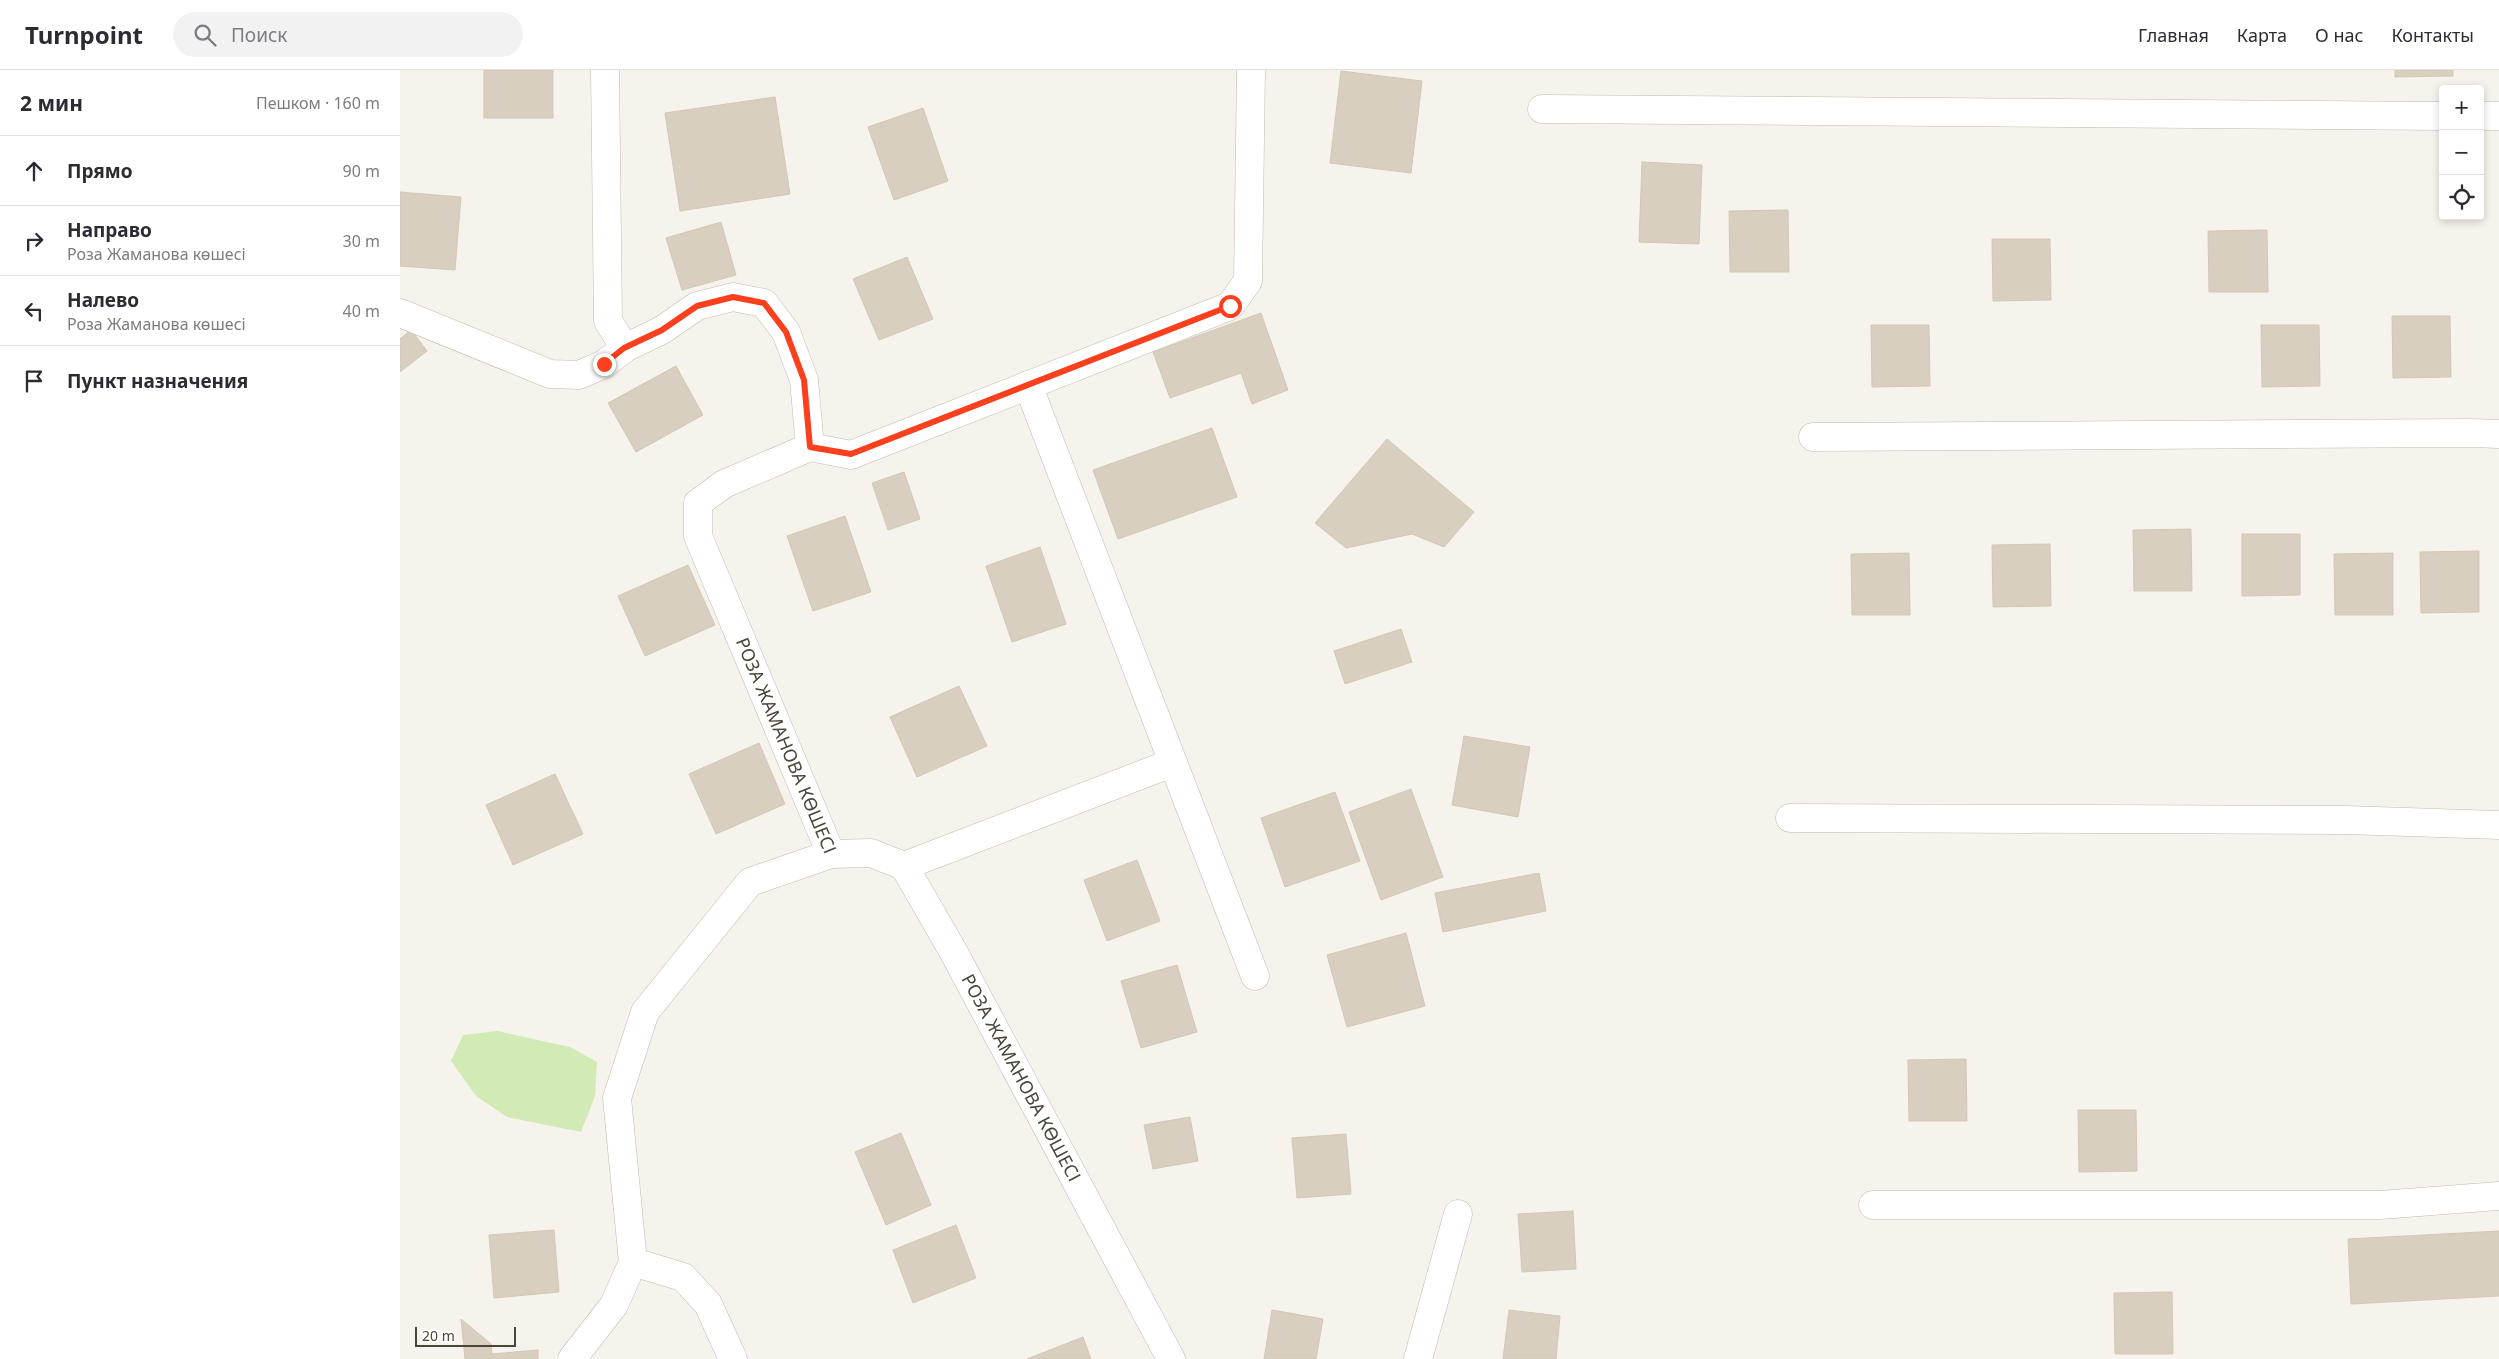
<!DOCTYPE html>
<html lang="ru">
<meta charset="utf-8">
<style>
:root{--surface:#fff;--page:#f2f2f3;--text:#2b2b33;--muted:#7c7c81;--line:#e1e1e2}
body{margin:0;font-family:"Noto Sans",sans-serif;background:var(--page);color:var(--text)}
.controls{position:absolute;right:15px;top:15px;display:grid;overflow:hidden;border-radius:5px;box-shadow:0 2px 8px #0003}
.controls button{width:45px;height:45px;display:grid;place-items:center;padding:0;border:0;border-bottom:1px solid var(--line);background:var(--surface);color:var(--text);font:25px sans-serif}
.scale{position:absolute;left:15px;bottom:12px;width:101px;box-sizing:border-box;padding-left:5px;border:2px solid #4b4439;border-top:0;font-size:14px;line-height:18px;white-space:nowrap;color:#4b4439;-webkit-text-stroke:4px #fff;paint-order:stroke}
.stop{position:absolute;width:15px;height:15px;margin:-11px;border:4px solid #fc3f1d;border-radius:50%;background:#fff}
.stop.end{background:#fc3f1d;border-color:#fff;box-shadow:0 1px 5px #0008}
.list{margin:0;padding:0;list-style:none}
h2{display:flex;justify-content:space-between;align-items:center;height:65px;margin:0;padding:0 20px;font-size:21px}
h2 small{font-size:16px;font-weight:400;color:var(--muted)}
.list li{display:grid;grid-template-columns:32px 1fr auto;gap:15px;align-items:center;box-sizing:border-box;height:70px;padding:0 20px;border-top:1px solid var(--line)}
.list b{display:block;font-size:19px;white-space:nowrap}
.list p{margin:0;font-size:16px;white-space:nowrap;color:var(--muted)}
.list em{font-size:16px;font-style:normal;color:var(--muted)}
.icon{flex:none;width:28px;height:28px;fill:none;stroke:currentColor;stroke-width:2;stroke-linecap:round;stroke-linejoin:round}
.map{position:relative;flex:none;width:2099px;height:1289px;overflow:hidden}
header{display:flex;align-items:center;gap:30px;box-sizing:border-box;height:70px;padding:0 25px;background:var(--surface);border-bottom:1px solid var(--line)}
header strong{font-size:24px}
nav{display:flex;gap:28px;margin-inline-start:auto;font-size:18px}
.search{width:350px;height:45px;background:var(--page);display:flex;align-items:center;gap:12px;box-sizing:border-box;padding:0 18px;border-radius:28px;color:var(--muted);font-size:19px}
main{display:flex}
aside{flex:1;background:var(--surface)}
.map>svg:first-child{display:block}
</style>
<header>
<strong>Turnpoint</strong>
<div class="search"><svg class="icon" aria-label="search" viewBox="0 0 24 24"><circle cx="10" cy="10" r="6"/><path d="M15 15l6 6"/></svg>Поиск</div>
<nav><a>Главная</a><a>Карта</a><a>О нас</a><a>Контакты</a></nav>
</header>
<main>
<aside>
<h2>2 мин<small>Пешком · 160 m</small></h2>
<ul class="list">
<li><svg class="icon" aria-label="ahead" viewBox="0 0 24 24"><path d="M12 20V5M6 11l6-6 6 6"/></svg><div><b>Прямо</b></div><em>90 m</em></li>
<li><svg class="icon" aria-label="right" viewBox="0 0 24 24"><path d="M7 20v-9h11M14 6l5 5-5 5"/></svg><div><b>Направо</b><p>Роза Жаманова көшесі</p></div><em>30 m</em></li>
<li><svg class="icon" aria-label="left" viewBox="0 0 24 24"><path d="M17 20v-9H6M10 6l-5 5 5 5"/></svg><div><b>Налево</b><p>Роза Жаманова көшесі</p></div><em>40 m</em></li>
<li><svg class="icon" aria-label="arrive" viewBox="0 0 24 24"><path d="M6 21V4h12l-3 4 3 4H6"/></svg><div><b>Пункт назначения</b></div></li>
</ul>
</aside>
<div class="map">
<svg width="2099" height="1289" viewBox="0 0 2099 1289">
<rect width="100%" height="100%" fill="#f6f3ec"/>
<polygon fill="#d2eab5" points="97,961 170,977 197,992 195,1026 181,1062 107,1047 76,1026 51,991 63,965"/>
<g fill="#d8cfc1" stroke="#d3c7b4">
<rect x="84" y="0" width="69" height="48"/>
<polygon points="1995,0 2053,0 2053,6 1995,7"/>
<polygon points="941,1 1022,11 1011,103 930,93"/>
<polygon points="375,27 390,124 280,141 265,43"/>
<polygon points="523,38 548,111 494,130 468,57"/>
<polygon points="1242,92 1302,95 1299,174 1239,172"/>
<polygon points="0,122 61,127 55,200 0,196"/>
<polygon points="1388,140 1389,202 1330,202 1329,141"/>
<polygon points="321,152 336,205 282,220 266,168"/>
<polygon points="1867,160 1868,222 1809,222 1808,161"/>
<polygon points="1592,169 1650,169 1651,230 1593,231"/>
<polygon points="507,187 533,249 479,270 453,209"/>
<polygon points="861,243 888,320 852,334 841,303 770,328 753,282"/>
<polygon points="1992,246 2050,246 2051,307 1993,308"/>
<polygon points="1471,255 1529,255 1530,316 1472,317"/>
<polygon points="1861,255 1919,255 1920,316 1862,317"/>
<polygon points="11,260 27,281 0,302 0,269"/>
<polygon points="276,296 303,345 236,382 208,333"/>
<polygon points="812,358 837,427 718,469 693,400"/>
<polygon points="987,369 1074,442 1044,477 1012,464 946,478 915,453"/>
<polygon points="504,402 520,449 488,460 472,413"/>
<polygon points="445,446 471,522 413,541 387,466"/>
<polygon points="1791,459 1792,521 1734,521 1733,460"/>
<polygon points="1842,464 1900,464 1900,525 1842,526"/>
<polygon points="1650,474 1651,536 1593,537 1592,475"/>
<polygon points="640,477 666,554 612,572 586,496"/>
<polygon points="2079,481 2079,542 2021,543 2020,482"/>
<polygon points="1509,483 1510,545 1452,545 1451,484"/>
<polygon points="1993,483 1993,545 1935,545 1934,484"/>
<polygon points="288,495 315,555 245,586 218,526"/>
<polygon points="1001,559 1012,592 945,614 934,581"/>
<polygon points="559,616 587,676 517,707 490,647"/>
<polygon points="1064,666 1130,677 1118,747 1052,735"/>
<polygon points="359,673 385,734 316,764 289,704"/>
<polygon points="155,704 183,764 113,795 86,735"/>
<polygon points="1011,719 1043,807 981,830 949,742"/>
<polygon points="935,722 960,791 885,817 861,748"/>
<polygon points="737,790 760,851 707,871 684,810"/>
<polygon points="1139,803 1146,841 1043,862 1035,823"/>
<polygon points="1006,863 1025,936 947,957 927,885"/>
<polygon points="777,895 797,962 741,978 721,911"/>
<polygon points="1566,989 1567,1051 1509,1051 1508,990"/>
<polygon points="1678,1040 1736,1040 1737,1101 1679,1102"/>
<polygon points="790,1047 798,1091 753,1099 744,1055"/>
<polygon points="501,1063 531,1135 486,1155 455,1082"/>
<polygon points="946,1064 951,1124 897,1128 892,1068"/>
<polygon points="1173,1141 1176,1199 1122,1202 1118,1144"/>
<polygon points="556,1155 576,1208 513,1233 493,1180"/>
<polygon points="154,1160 159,1222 94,1228 89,1165"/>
<polygon points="2099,1161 2099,1226 1951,1234 1948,1169"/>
<polygon points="1772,1222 1773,1284 1715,1284 1714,1223"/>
<polygon points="872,1240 923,1249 916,1289 864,1289"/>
<polygon points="1109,1240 1160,1246 1156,1289 1103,1289"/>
<polygon points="61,1249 91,1274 92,1284 138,1280 138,1289 65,1289"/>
<polygon points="683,1267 691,1289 627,1289"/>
</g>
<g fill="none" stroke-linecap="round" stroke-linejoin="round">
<defs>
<g id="minor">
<polyline points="205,0 208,251 225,278"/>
<polyline points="1142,39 2043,46"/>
<polyline points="2080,46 2099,46"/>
<path id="s1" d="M0,243L150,304L179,305L204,294L225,278L262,260L297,236L333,227L364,233L386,262L404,310L410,377L324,414L298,433V466L431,784"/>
<polyline points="628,315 855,906"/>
<polyline points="1413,367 2071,363 2099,364"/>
<polyline points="410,377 451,385 830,236 848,211 851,0"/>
<polyline points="1390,748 1946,750 2099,755"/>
<polyline points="504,796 772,693"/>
<polyline points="1473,1135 1980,1135 2099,1126"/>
<polyline points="233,1192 283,1207 308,1234 333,1289"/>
<path id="s2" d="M172,1289L214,1235L233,1192L217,1028L245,942L350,812L431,784L471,783L504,796L553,881L771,1289"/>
<polyline points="1018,1289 1058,1144"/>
</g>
</defs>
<use href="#minor" stroke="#c2bbae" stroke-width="29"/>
<use href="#minor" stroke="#fff" stroke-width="28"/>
</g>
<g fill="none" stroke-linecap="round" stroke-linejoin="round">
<polyline stroke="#fc3f1d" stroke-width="6" points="204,294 224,278 262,260 297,236 333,227 364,233 386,262 404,310 410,377 451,384 830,236"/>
</g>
<g text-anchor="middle" stroke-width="5" stroke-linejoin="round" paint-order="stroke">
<g font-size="18" fill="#4b4439" stroke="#fff">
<text dy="6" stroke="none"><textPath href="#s1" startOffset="938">РОЗА ЖАМАНОВА КӨШЕСІ</textPath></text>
<text dy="6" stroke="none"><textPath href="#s2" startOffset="941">РОЗА ЖАМАНОВА КӨШЕСІ</textPath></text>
</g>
</g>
</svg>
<div class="controls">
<button>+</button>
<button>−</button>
<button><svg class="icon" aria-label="locate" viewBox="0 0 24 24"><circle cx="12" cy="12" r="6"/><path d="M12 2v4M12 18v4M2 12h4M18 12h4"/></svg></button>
</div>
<div class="scale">20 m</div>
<div class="stop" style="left:830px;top:236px"></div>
<div class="stop end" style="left:204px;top:294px"></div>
</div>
</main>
